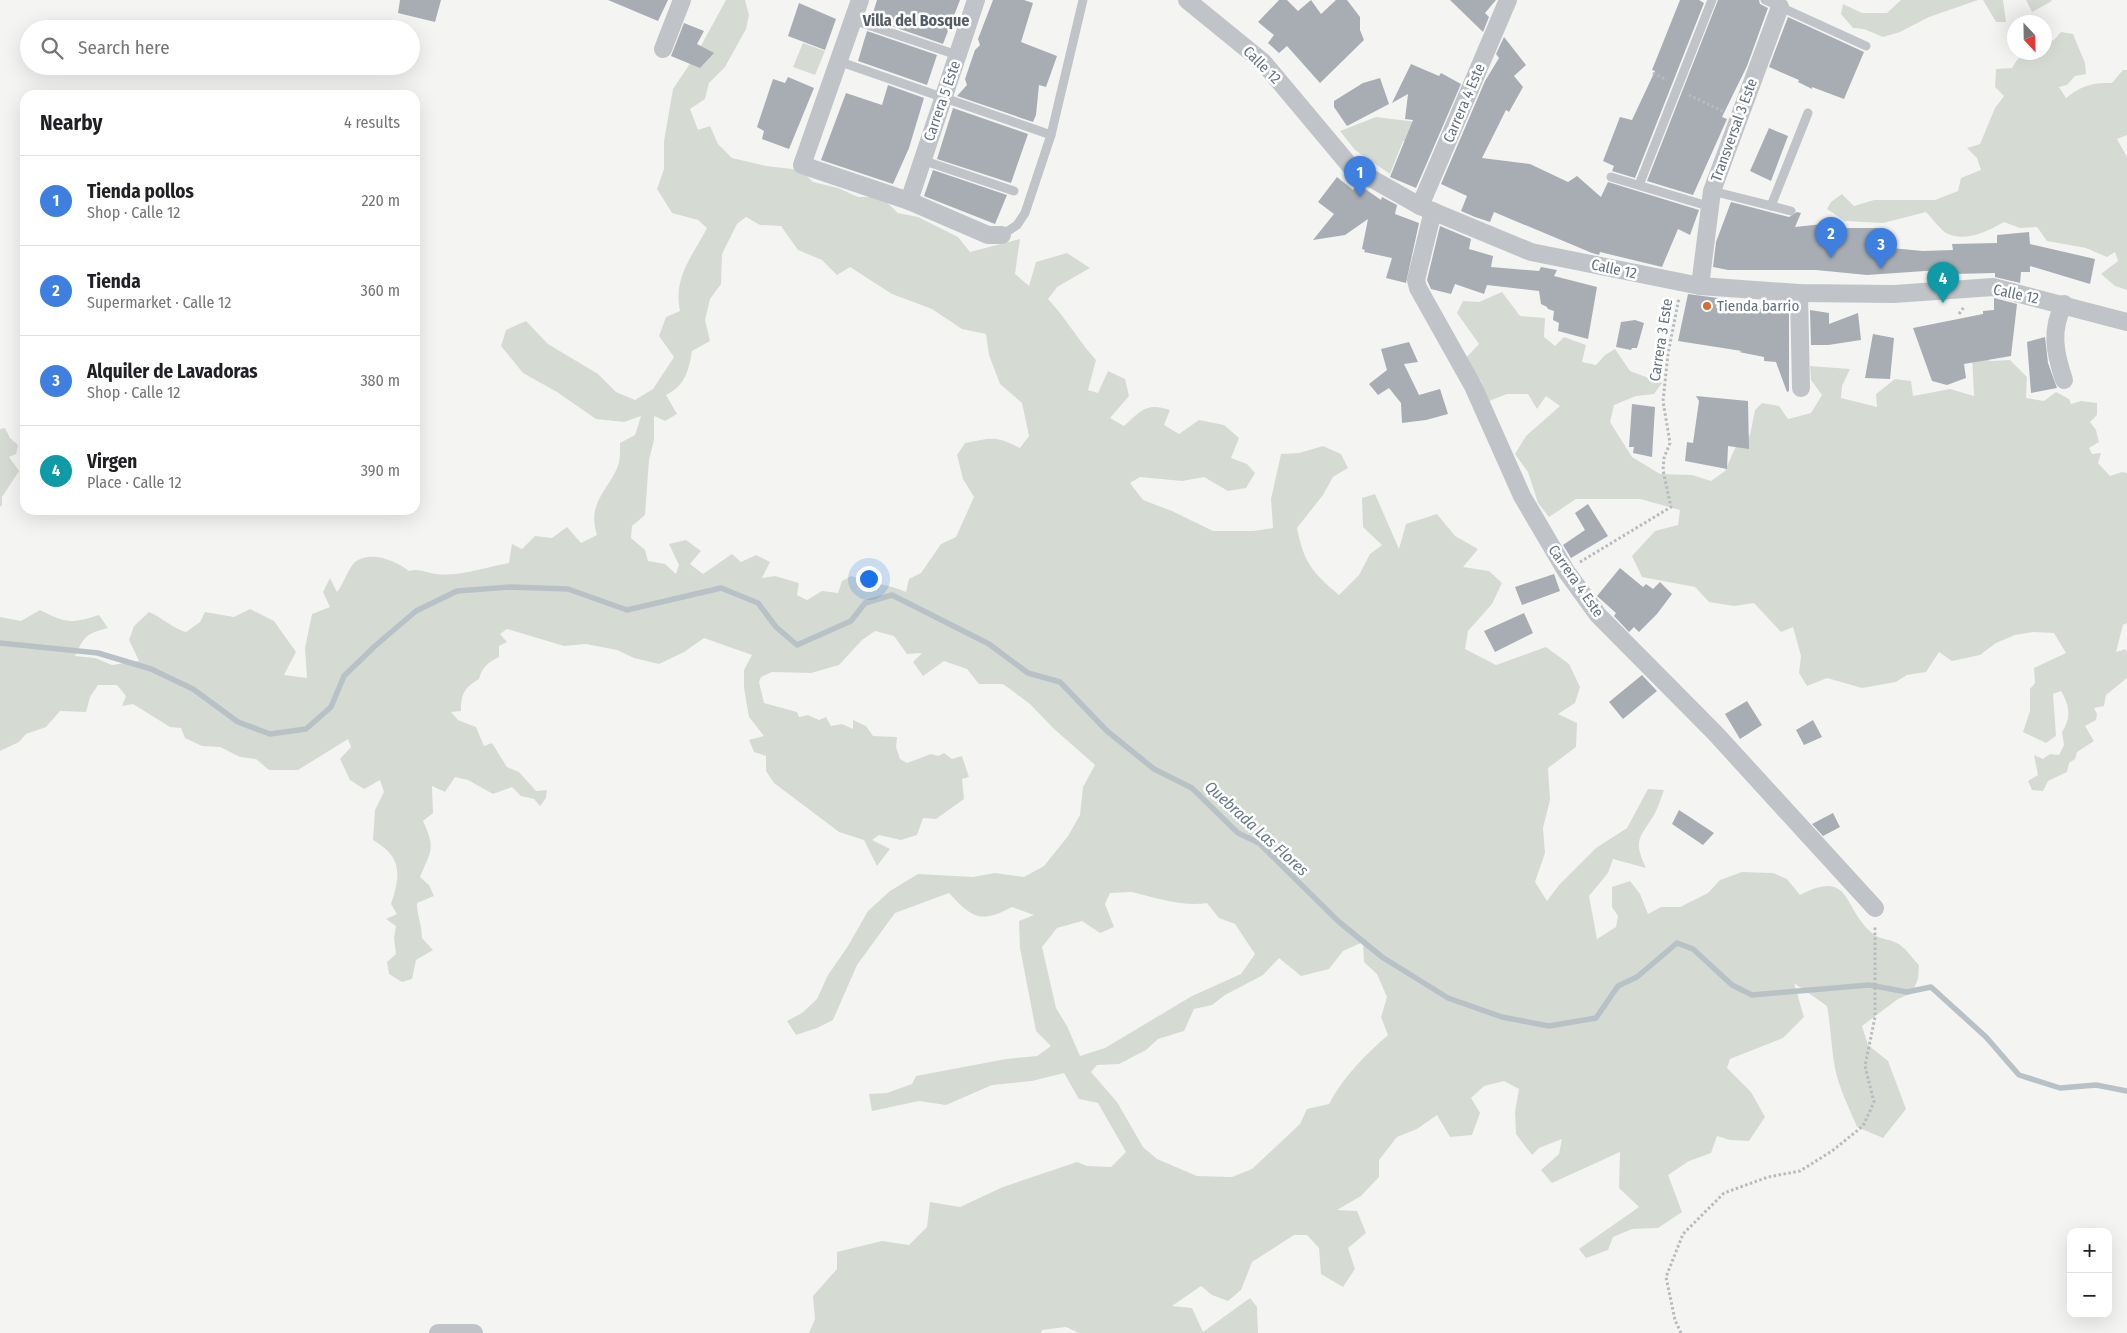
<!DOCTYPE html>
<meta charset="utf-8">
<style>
:root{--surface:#fff;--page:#f2f2f2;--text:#202124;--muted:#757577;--line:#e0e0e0;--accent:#d46c33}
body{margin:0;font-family:"Fira Sans Condensed",sans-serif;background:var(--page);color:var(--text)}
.controls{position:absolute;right:15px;bottom:15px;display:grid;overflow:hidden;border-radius:10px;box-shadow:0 5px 20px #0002}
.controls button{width:45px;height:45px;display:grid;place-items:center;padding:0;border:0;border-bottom:1px solid var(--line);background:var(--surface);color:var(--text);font:25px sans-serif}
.compass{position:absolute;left:2007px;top:15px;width:45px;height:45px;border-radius:50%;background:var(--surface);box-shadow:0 5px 20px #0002;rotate:158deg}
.you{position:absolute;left:868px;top:578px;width:18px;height:18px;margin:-12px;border:4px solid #fff;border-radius:50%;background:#1a73e8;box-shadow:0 0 0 8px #1a73e833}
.badge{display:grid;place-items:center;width:32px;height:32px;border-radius:50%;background:var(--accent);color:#fff;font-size:16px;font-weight:700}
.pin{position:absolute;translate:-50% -41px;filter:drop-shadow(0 1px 2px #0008)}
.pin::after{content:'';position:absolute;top:26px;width:18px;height:15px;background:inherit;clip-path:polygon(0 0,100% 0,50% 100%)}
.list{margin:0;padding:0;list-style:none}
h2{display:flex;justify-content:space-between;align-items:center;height:65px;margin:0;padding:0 20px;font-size:21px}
h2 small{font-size:16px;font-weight:400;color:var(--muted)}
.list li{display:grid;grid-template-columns:32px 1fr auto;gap:15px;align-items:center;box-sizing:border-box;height:90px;padding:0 20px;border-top:1px solid var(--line)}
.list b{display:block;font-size:19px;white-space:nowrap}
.list p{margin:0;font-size:16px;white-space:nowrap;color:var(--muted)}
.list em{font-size:16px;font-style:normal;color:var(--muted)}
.icon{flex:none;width:28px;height:28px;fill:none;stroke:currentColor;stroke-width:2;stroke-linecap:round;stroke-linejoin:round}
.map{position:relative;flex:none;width:2127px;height:1333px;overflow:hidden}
.search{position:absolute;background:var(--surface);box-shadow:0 5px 20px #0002;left:20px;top:20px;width:400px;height:55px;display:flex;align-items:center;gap:12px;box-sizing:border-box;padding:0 18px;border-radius:28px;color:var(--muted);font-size:19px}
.panel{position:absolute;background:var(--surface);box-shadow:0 5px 20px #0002;left:20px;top:90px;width:400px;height:425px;border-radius:15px}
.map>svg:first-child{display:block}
</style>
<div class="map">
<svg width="2127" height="1333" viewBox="0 0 2127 1333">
<rect width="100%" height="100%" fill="#f4f5f2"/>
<g fill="#d5dbd3" fill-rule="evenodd">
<path d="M726,0H745L749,15L746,29L725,67L709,83L705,99L690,109L698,130L710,126L718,144L732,158L766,166L801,170L813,182L838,188L858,197H881L898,213L918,217L958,237L970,252L1020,239L1015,274L1029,286L1036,262L1067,253L1090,268L1057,287L1048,299C1066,318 1078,340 1096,360L1088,390L1098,393L1108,371L1125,379L1129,396L1110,418L1124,426C1141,411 1146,402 1170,410L1164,425L1179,434L1199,420L1224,425L1239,438L1231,458L1247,464L1255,473L1246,488L1228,491L1204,477L1182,481L1140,477L1130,483L1143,500L1172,511L1213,531H1253L1273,528L1271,499L1281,454L1299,453L1323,446L1341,454L1348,468L1333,477L1323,495L1297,528C1304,563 1312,572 1339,595L1359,575L1370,554L1382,545L1363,527L1362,498L1375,494L1399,549L1406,524L1437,514L1455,536L1478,549L1463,567L1489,571L1502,583L1492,604L1468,631L1465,649L1496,665L1546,647L1569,664L1580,687L1575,703L1558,714L1577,723L1576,747L1548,768L1550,800L1543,828L1545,853L1535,882L1547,901L1559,885L1596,848L1627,828L1648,789L1664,790C1661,798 1658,808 1654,815C1639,839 1633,840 1646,868L1613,859L1608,873L1589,896L1597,939L1616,927L1618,916L1612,907V887L1630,881L1640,894L1648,914L1661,907H1680L1708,893L1720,880L1742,872L1773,873L1787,879L1800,895C1852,868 1842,908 1872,933C1878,939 1889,939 1897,943C1905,947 1912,958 1919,965L1918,979L1912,993L1898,999L1862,1026L1868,1045L1888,1061L1906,1109L1883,1138L1857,1127C1849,1108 1839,1088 1835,1068C1831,1048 1831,1027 1827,1006L1794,983L1804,1017L1783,1038L1730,1059L1727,1068L1751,1092L1765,1117L1749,1141L1730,1140L1717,1136L1711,1153L1689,1161L1668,1175L1682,1212L1658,1228L1632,1229L1613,1237L1608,1250L1586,1258L1579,1249L1639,1207L1619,1188L1620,1152L1552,1183L1541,1170L1559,1154L1562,1139L1539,1148L1532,1155L1516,1134L1515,1112L1519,1089L1504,1081L1484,1086L1471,1098L1480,1113L1472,1135L1450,1137L1437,1115L1417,1129L1397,1137L1379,1160V1177L1361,1196L1337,1210L1357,1211L1366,1233L1348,1248L1355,1269L1343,1287L1321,1274L1319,1248L1307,1235H1294L1252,1262L1241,1290L1228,1301L1212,1295L1201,1286L1172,1306L1192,1308L1203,1332L1250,1298L1257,1307L1258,1333H1079L1066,1327L1042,1330L1041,1333H809L815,1319L813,1296L837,1269V1252L882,1241L909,1245L927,1227L930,1202L960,1207L1003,1187L1077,1162L1087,1166L1111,1167L1126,1152L1098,1103L1079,1099L1064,1073L1032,1081L992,1085L946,1105L919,1101L872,1111L869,1094L887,1093L912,1084L916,1076L1006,1059L1037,1056L1051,1046L1036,1031L1020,948L1019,921L1034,915L1012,907C980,924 972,918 949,893L895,913L857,965L833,1020L817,1028L796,1035L787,1021L802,1013L817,999L828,975L848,946L868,911L890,891L918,874L973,877L995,873L1024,877L1044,866L1068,836L1080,815L1083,787L1095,765L1053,728L1030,704L1003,684H979L967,669L944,661L923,676L913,662L922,653L907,654L894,636L875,631L862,640L839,665L811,673L772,672L761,677L759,682L764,703L797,712L799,717L808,715L819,720L826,717L831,726L842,724L853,729V720L866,726L873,736L897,737L896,747L900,759L907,763L931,754L938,756L944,753L952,759L962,756L969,777L962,779L964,799L936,819L923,818L917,835L901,840L879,835L872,840L890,849L877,866L864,840L839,832L774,783L766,771V756L754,752L749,740L764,736L749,717L744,688V670L752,655L704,638L684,652L659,664L634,658L617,650L586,644L564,646L507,629L500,634L507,642L499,646V657C488,662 482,668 479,679C464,688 461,694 461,711L451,712L458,720L476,727L484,746L492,743L507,767L519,772L536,791L547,790L546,798L540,806L534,799L521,796L512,787L493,794L468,780L455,777L445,792L432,786L433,813L423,821C436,849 431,850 420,877L429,885L434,896L417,903C417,915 422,925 422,938L433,950L416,960L412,979L402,982L389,974L387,962L396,954L394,938L396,926L386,919L397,914L391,904C401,874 402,857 373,840L375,810L384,792L380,780L364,789L350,780L340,759L351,747L348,739L298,770H269L256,759L240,757L220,747L202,746L185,738L181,728L170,727L133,704L122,706L126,696L117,685H98L90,697L86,712L60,711L46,727L26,734L19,742L0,751V617L21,621L40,610C65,623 72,624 99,615L108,628C86,634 85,635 75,656L95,658L112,665L139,661L129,640L134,626L149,612C163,618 172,628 186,632L200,622L205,612L234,617L250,609L274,621L296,652L284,675L307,678L305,648L312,614L330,607L323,592L330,578L337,592C343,585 349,567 355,562C371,550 396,561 409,571C422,568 424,573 436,574C459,577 486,567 509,563L512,544L522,549L535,536L552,538L567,527L581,543L597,535C586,501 610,490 619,463C620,457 620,449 620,443L635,435L641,416L624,422L596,419L557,392L523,373L501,346L506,330L526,321L548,344L598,374L616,392L635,400L653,389L674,357L659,336L666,317L680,311C673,277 692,257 707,228L698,220L672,213L657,189L664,169V141L673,89L697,53ZM746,217L760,225L781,226L798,250L822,260L837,275L850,267L892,294L932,309L962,329L986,334L989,355L1000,384L1022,403L1029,436L1020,448C995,435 992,438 965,443L957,455L963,479L974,497L956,537L941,544L921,573L909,579L906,592C888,584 869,583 851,576L842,581L838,593L822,591L807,600L797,595L799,583L775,576L762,578L770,562L756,555L741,562L732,554L703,574L690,564L701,551L686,540L669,544L679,565L676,574L665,564L648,561L645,550L631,538L632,526L645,515L649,460L654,440V416L665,421L677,414L666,395C685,386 689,370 692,351L710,341L705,320L710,299L721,284L722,254L737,224ZM1132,892C1156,898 1183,907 1207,903L1219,918L1235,924L1255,954L1241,974L1192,996L1105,1048L1080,1056L1067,1026L1056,1008L1042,947L1057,928L1082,921L1100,933L1114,927L1105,904L1110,893ZM1363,942L1364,962L1377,974L1387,997L1381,1017L1388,1035C1364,1056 1344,1076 1329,1104L1307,1109L1300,1124L1252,1169L1232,1177L1197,1176L1157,1159L1143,1147L1117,1102L1091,1072L1097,1065L1119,1064L1146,1050L1158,1039L1184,1031L1194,1009L1212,1005L1225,995L1263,975L1279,958L1301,976L1329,969L1343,951Z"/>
<polygon points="1901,0 1978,0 1929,17 1900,32 1883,37 1864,29 1853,28 1841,14 1843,4 1862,13 1887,13"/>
<polygon points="1983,0 2003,0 2006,22 1996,22"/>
<polygon points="2026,0 2051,0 2052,1 2032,12"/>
<path d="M2061,32L2073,34L2085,63L2086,74L2075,76L2067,85L2059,87L2066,98C2083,85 2091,83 2112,83L2123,70H2127V135L2117,139L2127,157V290L2115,286L2101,274L2118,261L2115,252L2107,257L2086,248L2047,241L2037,227L2020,228L2004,222C1988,231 1966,242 1948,234C1940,230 1932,218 1926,212L1883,223L1845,221L1827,209L1831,202L1842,194L1854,206L1874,200H1935L1958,191L1961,178L1981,170L1977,158L1967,148L1980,144L1995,108L2004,96L1995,87L1996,69L2012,68C2020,53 2028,52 2044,52L2045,41L2054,40Z"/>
<polygon points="803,43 825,51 815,75 793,67"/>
<polygon points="1376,117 1425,123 1417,144 1403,141 1390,174 1355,150 1340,131"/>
<path d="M1502,292L1520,316L1545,318L1544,337L1555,346L1564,337L1586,345L1582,362L1596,365L1605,355L1615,349L1630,371L1662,383L1654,394L1636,396L1614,405L1610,422L1632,457L1660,474L1692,475L1711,481L1725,471L1735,448L1750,435L1755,410L1762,403L1779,406L1788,419L1811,413L1822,395L1811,380L1810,366L1850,369L1842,386L1841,398L1877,407L1876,394L1895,379L1911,381L1913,396L1950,389L1974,396L1972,353L1982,354L1990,361L2010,360L2027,377L2026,398L2044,401L2056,392L2069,399L2071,404L2081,401L2097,403V415L2090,422L2096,430L2099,442L2089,448L2092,454L2101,453L2098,463L2110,476L2122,472L2127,473V623L2123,625L2116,652L2125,649L2127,652V678L2106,695L2104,706L2094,708L2097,714L2096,720L2085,726L2094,741L2077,752L2075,759L2069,763L2067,772L2048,781L2043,791L2032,790L2028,781L2038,775L2034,755L2043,759L2050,754L2059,755L2064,745L2062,732C2072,718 2069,704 2061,691L2053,694L2056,736L2046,743L2023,732L2030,711V689L2035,683L2034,668L2066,653L2054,633L2033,632L2015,635L1996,643L1980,655L1952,661L1939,652L1926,672L1907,675L1896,682L1862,688L1827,678L1807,686L1799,673L1801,656L1793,627L1781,632L1754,603L1734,606L1709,602L1695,587L1642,577L1632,556L1655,531L1678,525L1680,510L1640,499H1576L1549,517L1538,503L1528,472L1515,454L1526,436L1560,406L1546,396L1537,409L1528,394H1507L1484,403L1482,382L1464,360L1479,344L1457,313L1463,301L1479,302Z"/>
<polygon points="5,428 10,438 18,445 16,454 9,457 19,471 2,497 2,505 0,507 0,429"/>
</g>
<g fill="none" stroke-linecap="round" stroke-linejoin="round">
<polyline stroke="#b8c1c6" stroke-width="5.5" points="0,643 98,653 151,669 193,689 238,722 270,734 306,729 331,707 344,676 375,646 416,611 457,591 510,587 568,589 627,610 721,588 758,603 776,627 797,645 851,621 865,603 892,595 989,644 1028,673 1060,682 1107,731 1154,769 1192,788 1238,833 1259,843 1338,921 1382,957 1448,998 1502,1017 1549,1026 1596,1018 1618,986 1637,977 1677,943 1693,949 1732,985 1752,995 1869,985 1907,992 1931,987 1986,1037 2019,1075 2060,1088 2096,1085 2127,1091"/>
</g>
<g fill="#a7adb3">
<polygon points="400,0 441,0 435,22 398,13"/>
<polygon points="608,0 668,0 658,21"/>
<polygon points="877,0 960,0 943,44 871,19"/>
<polygon points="993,0 1024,0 1033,3 1021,42 1057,56 1046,87 1039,85 1036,115 1033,122 957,96 967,85 965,79 975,50 980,45 978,39"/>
<polygon points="1279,0 1287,0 1298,11 1311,0 1321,14 1336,0 1347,0 1360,17 1360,30 1364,40 1320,83 1287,46 1279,53 1268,43 1274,35 1258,22"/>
<polygon points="1450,0 1496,0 1485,13 1489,17 1483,32"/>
<polygon points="1680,0 1699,0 1704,3 1635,178 1612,171 1614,166 1603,161 1620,117 1632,120 1655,71 1652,70"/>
<polygon points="1718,0 1759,0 1760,4 1768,8 1747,66 1722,117 1727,119 1693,195 1647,181"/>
<polygon points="799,3 836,19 825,50 788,36"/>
<polygon points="1788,17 1864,52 1844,99 1812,87 1812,89 1798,82 1799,80 1769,67"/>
<polygon points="684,23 704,31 697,44 714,53 700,68 671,56"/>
<polygon points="867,31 937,55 927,85 858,61"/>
<polygon points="1504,37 1526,65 1514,76 1523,87 1509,112 1506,110 1482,158 1530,164 1568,182 1577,176 1601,197 1608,182 1699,210 1690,235 1678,229 1662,267 1600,252 1599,255 1592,253 1494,212 1490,222 1475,217 1461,211 1467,196 1441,184 1485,81 1499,58 1496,54"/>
<polygon points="1411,64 1439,76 1441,73 1461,84 1416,188 1390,177 1413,120 1405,119 1408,94 1392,103"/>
<polygon points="788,77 814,88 789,149 762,139 764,131 757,127 773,79 785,83"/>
<polygon points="1380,78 1389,104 1347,126 1334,107 1334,101 1363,83"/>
<polygon points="888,85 924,98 909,148 893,184 821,160 846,93 882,105"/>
<polygon points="953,108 1028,134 1011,183 937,159"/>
<polygon points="1769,128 1788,136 1771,181 1750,171"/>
<polygon points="933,170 1007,195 995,224 924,196"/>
<polygon points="1337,177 1353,190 1358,184 1381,200 1382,197 1397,205 1395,214 1419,223 1406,283 1386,278 1392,258 1364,252 1365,250 1362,249 1368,219 1345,235 1313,240 1334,214 1318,202"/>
<polygon points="1731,202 1789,217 1797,212 1801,213 1795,227 1841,222 1844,228 1878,228 1877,235 1891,236 1891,248 1923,251 1953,250 1952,244 1997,243 1997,235 2029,232 2030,244 2095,259 2090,284 2030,266 2030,272 2021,272 2020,283 1995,277 1995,273 1954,274 1954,269 1867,275 1816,270 1728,270 1713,267 1716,242"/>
<polygon points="1440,226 1471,239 1469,249 1493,256 1491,267 1539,271 1541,267 1557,270 1554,276 1597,287 1588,339 1558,331 1559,323 1553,320 1554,311 1548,309 1547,307 1541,304 1539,291 1487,285 1484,294 1455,284 1451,294 1431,289 1427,280"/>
<polygon points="1688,294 1718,298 1716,308 1768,309 1768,304 1789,307 1789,391 1787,392 1776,362 1764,361 1764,357 1739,352 1742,351 1678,341"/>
<polygon points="1994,298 2017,304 2011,356 1964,364 1966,378 1947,385 1932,381 1913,328 1983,314 1983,311 1994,310"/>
<polygon points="1810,310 1829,313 1829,324 1858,313 1861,340 1828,345 1811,345"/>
<polygon points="1635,320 1644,323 1637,348 1632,348 1631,350 1616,347 1621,322"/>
<polygon points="1873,334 1894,338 1890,379 1865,378"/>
<polygon points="2045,337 2048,363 2057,388 2031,393 2027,342"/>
<polygon points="1409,342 1418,362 1404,364 1419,395 1440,389 1448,414 1426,420 1402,423 1401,403 1389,388 1378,395 1369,384 1387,370 1381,349"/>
<polygon points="1696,396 1748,401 1749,449 1728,446 1727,469 1685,461 1687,442 1693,443 1699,401"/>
<polygon points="1632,404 1655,407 1652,457 1633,453 1634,447 1629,447"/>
<polygon points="1588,504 1608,536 1571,558 1563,545 1585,530 1575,513"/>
<polygon points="1620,568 1643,587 1646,584 1653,589 1660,582 1672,594 1657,614 1639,632 1634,627 1629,632 1614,616 1616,613 1597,596"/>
<polygon points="1554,574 1560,591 1522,605 1515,587"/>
<polygon points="1524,613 1533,633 1495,652 1484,631"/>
<polygon points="1642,675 1657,691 1623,719 1609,702"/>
<polygon points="1747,701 1762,725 1740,739 1725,714"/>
<polygon points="1813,720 1822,737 1804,745 1796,730"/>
<polygon points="1679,810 1714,833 1703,845 1672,824"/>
<polygon points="1833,813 1840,827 1823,836 1812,824"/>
</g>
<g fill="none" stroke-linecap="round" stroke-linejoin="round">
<g stroke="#b8babd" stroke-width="3" stroke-dasharray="2.5 2.5" stroke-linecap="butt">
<polyline points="1653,73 1667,80"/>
<polyline points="1689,95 1724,112"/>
<polyline points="1959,314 1964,307"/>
<polyline points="1580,562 1671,507 1663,470 1664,458 1670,443 1663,401 1668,354 1679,298"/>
<polyline points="1681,1333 1675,1320 1666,1277 1683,1234 1724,1193 1768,1177 1800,1171 1832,1151 1863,1126 1874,1102 1865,1066 1875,1017 1875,925"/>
</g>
<g stroke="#c0c3c7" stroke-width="9">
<polyline points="1765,0 1866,46"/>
<polyline points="853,20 957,55"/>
<polyline points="838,61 1051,135"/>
<polyline points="922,160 1014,191"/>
<polyline points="1611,177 1711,207"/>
<polyline points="1639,185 1712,0"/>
<polyline points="1712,191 1791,211"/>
<polyline points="1771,206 1808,113"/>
<polyline points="1002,235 1017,225 1025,213 1051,135 1083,0"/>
</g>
<g stroke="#c0c3c7" stroke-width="18">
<polyline points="860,0 802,165 909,201 988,235 1002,235"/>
<polyline points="1187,0 1263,62 1351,167 1420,206 1531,252 1700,286 1799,293 1894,294 1993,287 2127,322"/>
<polyline points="663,49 682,0"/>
<polyline points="909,201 976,0"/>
<polyline points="1420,206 1508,0"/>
<polyline points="1433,211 1416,280 1418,288 1473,386 1522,496 1566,571 1598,615 1715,733 1875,908"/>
<polyline points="1700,286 1712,191 1780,7"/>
<polyline points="1799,293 1801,388"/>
<path d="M2064,380C2055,353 2050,330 2064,304"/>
<polyline points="438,1333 474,1333"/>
</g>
</g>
<circle fill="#d46c33" stroke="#fff" stroke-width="2" cx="1707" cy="306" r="5"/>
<g text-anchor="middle" stroke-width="5" stroke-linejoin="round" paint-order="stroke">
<g font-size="15" fill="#667280" stroke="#fff">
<text transform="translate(1262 65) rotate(45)" y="5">Calle 12</text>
<text transform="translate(942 101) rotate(-71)" y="5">Carrera 5 Este</text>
<text transform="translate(1464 103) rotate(-67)" y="5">Carrera 4 Este</text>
<text transform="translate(1734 130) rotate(-70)" y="5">Transversal 3 Este</text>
<text transform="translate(1614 269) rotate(12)" y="5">Calle 12</text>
<text transform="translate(2016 294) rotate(12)" y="5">Calle 12</text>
<text transform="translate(1661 340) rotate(-81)" y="5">Carrera 3 Este</text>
<text transform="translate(1576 581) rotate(55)" y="5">Carrera 4 Este</text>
</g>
<g font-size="15" fill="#667280" stroke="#fff" text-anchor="start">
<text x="1717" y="311">Tienda barrio</text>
</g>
<g font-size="16" font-weight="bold" fill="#545c66" stroke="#fff">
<text x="916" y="26">Villa del Bosque</text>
</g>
<g font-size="16" font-style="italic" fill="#677984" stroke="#fff">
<text transform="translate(1257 828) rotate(42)" y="6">Quebrada Las Flores</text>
</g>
</g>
</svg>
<div class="controls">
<button>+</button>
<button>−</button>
</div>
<svg class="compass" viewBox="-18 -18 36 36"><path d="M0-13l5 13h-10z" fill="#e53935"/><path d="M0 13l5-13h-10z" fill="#757577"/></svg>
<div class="you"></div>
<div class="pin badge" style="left:1360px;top:197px;background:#3f7fe0">1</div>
<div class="pin badge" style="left:1831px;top:258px;background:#3f7fe0">2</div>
<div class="pin badge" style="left:1881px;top:269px;background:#3f7fe0">3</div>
<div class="pin badge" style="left:1943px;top:303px;background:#0f9aa8">4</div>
<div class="search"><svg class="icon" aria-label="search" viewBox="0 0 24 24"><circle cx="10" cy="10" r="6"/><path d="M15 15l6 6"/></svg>Search here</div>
<section class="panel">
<h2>Nearby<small>4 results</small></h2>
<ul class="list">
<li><span class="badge" style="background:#3f7fe0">1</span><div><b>Tienda pollos</b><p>Shop · Calle 12</p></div><em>220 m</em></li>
<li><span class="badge" style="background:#3f7fe0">2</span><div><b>Tienda</b><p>Supermarket · Calle 12</p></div><em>360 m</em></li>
<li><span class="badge" style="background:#3f7fe0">3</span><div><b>Alquiler de Lavadoras</b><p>Shop · Calle 12</p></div><em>380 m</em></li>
<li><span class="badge" style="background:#0f9aa8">4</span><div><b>Virgen</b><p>Place · Calle 12</p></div><em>390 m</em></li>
</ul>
</section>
</div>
